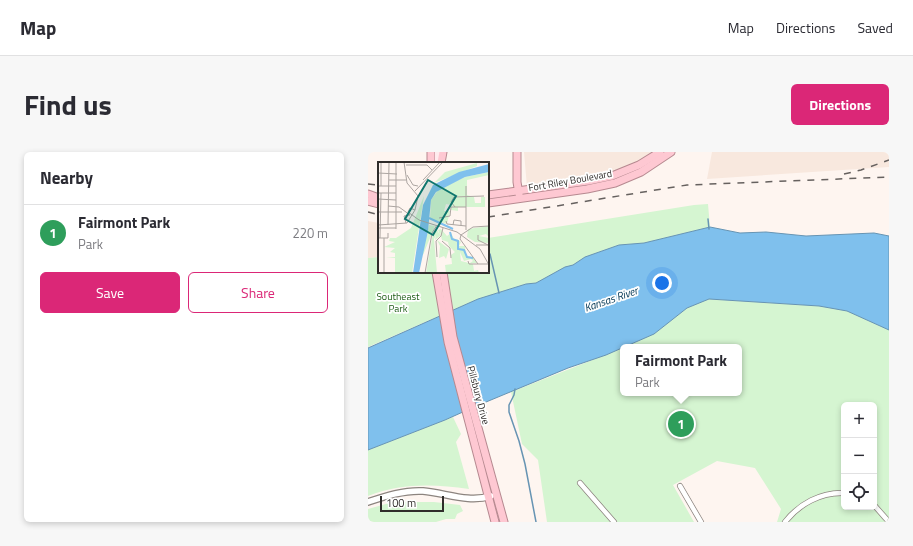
<!DOCTYPE html>
<meta charset="utf-8">
<style>
:root{--surface:#fff;--page:#f7f7f7;--text:#2b2b33;--muted:#7c7c81;--line:#e1e1e2;--accent:#db2777}
body{margin:0;font-family:"Titillium Web",sans-serif;background:var(--page);color:var(--text)}
.controls{position:absolute;right:12px;bottom:12px;display:grid;overflow:hidden;border-radius:6px;box-shadow:0 2px 6px #0003}
.controls button{width:36px;height:36px;display:grid;place-items:center;padding:0;border:0;border-bottom:1px solid var(--line);background:var(--surface);color:var(--text);font:20px sans-serif}
.scale{position:absolute;left:12px;bottom:10px;width:64px;box-sizing:border-box;padding-left:4px;border:2px solid #302d2b;border-top:0;font-size:11px;line-height:14px;white-space:nowrap;color:#302d2b;-webkit-text-stroke:3px #fff;paint-order:stroke}
.you{position:absolute;left:294px;top:131px;width:14px;height:14px;margin:-10px;border:3px solid #fff;border-radius:50%;background:#1a73e8;box-shadow:0 0 0 6px #1a73e833}
.badge{display:grid;place-items:center;width:26px;height:26px;border-radius:50%;background:var(--accent);color:#fff;font-size:13px;font-weight:700}
.pin{position:absolute;translate:-50% -50%;border:2px solid #fff;box-shadow:0 1px 4px #0006}
.popup{position:absolute;left:252px;top:192px;width:122px;height:52px;box-sizing:border-box;display:grid;place-content:center;border-radius:6px;background:var(--surface);filter:drop-shadow(0 1px 3px #0005);font-size:13px;white-space:nowrap;color:var(--muted)}
.popup b{font-size:15px;color:var(--text)}
.popup::after{content:'';position:absolute;left:50%;top:100%;margin-left:-8px;border:8px solid transparent;border-top-color:var(--surface)}
.list{margin:0;padding:0;list-style:none}
h2{display:flex;justify-content:space-between;align-items:center;height:52px;margin:0;padding:0 16px;font-size:17px}
h2 small{font-size:13px;font-weight:400;color:var(--muted)}
.list li{display:grid;grid-template-columns:26px 1fr auto;gap:12px;align-items:center;box-sizing:border-box;height:56px;padding:0 16px;border-top:1px solid var(--line)}
.list b{display:block;font-size:15px;white-space:nowrap}
.list p{margin:0;font-size:13px;white-space:nowrap;color:var(--muted)}
.list em{font-size:13px;font-style:normal;color:var(--muted)}
.actions{display:flex;gap:8px;padding:12px 16px}
.actions a{flex:1;padding:9px 0;border:1px solid var(--accent);border-radius:6px;text-align:center;font-size:14px;color:var(--accent)}
.actions .main{background:var(--accent);color:#fff}
.icon{flex:none;width:22px;height:22px;fill:none;stroke:currentColor;stroke-width:2;stroke-linecap:round;stroke-linejoin:round}
.map{position:relative;flex:none;width:521px;height:370px;overflow:hidden;border-radius:6px}
header{display:flex;align-items:center;gap:24px;box-sizing:border-box;height:56px;padding:0 20px;background:var(--surface);border-bottom:1px solid var(--line)}
header strong{font-size:19px}
nav{display:flex;gap:22px;margin-inline-start:auto;font-size:14px}
.intro{display:flex;align-items:center;justify-content:space-between;box-sizing:border-box;height:96px;padding:0 24px}
h1{margin:0;font-size:28px}
.button{padding:10px 18px;border-radius:6px;background:var(--accent);color:#fff;font-size:14px;font-weight:700}
main{display:flex;gap:24px;padding:0 24px}
aside{flex:1;background:var(--surface);border-radius:6px;box-shadow:0 2px 6px #0003}
.map>svg:first-child{display:block}
</style>
<header>
<strong>Map</strong>
<nav><a>Map</a><a>Directions</a><a>Saved</a></nav>
</header>
<div class="intro"><h1>Find us</h1><a class="button">Directions</a></div>
<main>
<aside>
<h2>Nearby<small></small></h2>
<ul class="list">
<li><span class="badge" style="background:#2e9e5b">1</span><div><b>Fairmont Park</b><p>Park</p></div><em>220 m</em></li>
</ul>
<div class="actions"><a class="main">Save</a><a>Share</a></div>
</aside>
<div class="map">
<svg width="521" height="370" viewBox="0 0 521 370">
<rect width="100%" height="100%" fill="#fef5f0"/>
<g fill="#f8e8de">
<polygon points="156,0 286,0 262,15 238,22 159,35"/>
<polygon points="344,0 521,0 521,15 339,27"/>
<polygon points="0,69 11,71 11,105 0,106"/>
</g>
<g fill="#d5f5d1" fill-rule="evenodd">
<polygon points="340,52 342,75 276,91 251,93 217,105 205,113 197,115 168,131 158,132 110,147 0,195 0,106 11,105 11,120 120,120 120,86 326,53"/>
<path d="M341,147L451,154L479,159L521,178V370H409L413,357L387,316L349,309L305,333L326,370H179L170,308L154,292L143,240L255,196V241H371V195H257L286,182L319,156ZM476,253H506V355H476Z"/>
<path d="M85,265L93,282L88,290L101,337C65,332 34,331 0,344V298Z"/>
<polygon points="25,350 66,350 92,353 95,359 89,362 87,367 78,367 68,370 0,370 0,357"/>
</g>
<polygon fill="#7fc0ed" stroke="#6794b3" points="342,75 372,81 398,80 438,84 506,81 521,84 521,178 479,159 451,154 341,147 319,156 286,182 238,203 200,216 106,255 77,268 0,298 0,196 110,147 158,132 168,131 197,115 205,113 217,105 251,93 276,91"/>
<g fill="none" stroke-linecap="round" stroke-linejoin="round">
<g stroke="#6794b3" stroke-width="1.5">
<polyline points="340,67 341,77"/>
<polyline points="122,102 131,141"/>
<polyline points="147,237 146,243 141,253 141,260 151,289 157,312 168,370"/>
</g>
<defs>
<g id="minor">
<polyline points="212,331 246,370"/>
<polyline points="312,334 333,370"/>
<polyline points="506,353 521,370"/>
<path d="M417,370C431,352 453,340 476,341"/>
</g>
<path id="tertiary" d="M0,350C18,344 36,338 55,339C78,341 100,351 123,344"/>
<polyline id="secondary" points="70,11 70,0"/>
<g id="trunk">
<polyline points="63,0 63,11"/>
<polyline points="149,0 149,30 151,42"/>
<polyline points="73,11 75,0"/>
<polyline points="0,42 11,46"/>
<polyline points="120,43 220,29 244,24 271,13 292,0"/>
<polyline points="0,49 11,52"/>
<polyline points="120,51 219,37 247,31 273,20 303,0"/>
<polyline points="68,120 80,190 127,370"/>
<polyline points="75,120 85,185 136,370"/>
</g>
</defs>
<use href="#minor" stroke="#8c847f" stroke-width="6"/>
<use href="#tertiary" stroke="#8c847f" stroke-width="8"/>
<use href="#secondary" stroke="#8c847f" stroke-width="8"/>
<use href="#trunk" stroke="#b68990" stroke-width="9"/>
<use href="#minor" stroke="#fff" stroke-width="4.5"/>
<use href="#tertiary" stroke="#fff" stroke-width="5.5"/>
<use href="#secondary" stroke="#ffebee" stroke-width="6"/>
<use href="#trunk" stroke="#fec8d2" stroke-width="7"/>
<g stroke="#66615f" stroke-width="1.5" stroke-dasharray="7 7" stroke-linecap="butt">
<polyline points="476,22 493,18 521,8"/>
<polyline points="0,32 11,33"/>
<polyline points="0,60 11,63"/>
<polyline points="120,65 319,33 521,25"/>
</g>
</g>
<g text-anchor="middle" stroke-width="3.5" stroke-linejoin="round" paint-order="stroke">
<g font-size="10" fill="#302d2b" stroke="#fff">
<text transform="translate(202 28) rotate(-10)" y="4">Fort Riley Boulevard</text>
<text transform="translate(111 243) rotate(75)" y="4">Pillsbury Drive</text>
</g>
<g font-size="10" fill="#1c5c15" stroke="#fff">
<text x="30" y="148">Southeast<tspan x="30" dy="12">Park</tspan></text>
</g>
<g font-size="11" font-style="italic" fill="#003552" stroke="#fff">
<text transform="translate(243 147) rotate(-19)" y="4">Kansas River</text>
</g>
</g>
<g transform="translate(10 10)">
<rect width="111" height="111" fill="#fef5f0"/>
<path d="M99,1V4L56,21L67,10ZM111,10V13L89,18V33L96,35L97,41H103V35H107V45H80V49L73,48V43L68,42L66,49H72L69,62L52,57L53,38L60,28L87,15ZM46,34L34,111H17V96H8L17,95V91L12,90L17,86L6,85L17,80L11,79L12,76H18L33,66ZM51,63L57,64L45,93L44,89ZM111,64V75L108,72L101,74L111,76V81L97,80L89,75L90,67ZM58,66L62,73L60,68L63,67L69,74L73,71L77,79L79,77L83,80L81,84H87L88,94L95,95L99,101H92L95,99L93,97L86,99L82,90L83,99L95,102L96,109L100,108L101,111H68L67,103L74,102L73,93L77,90L71,84L70,80L64,78L62,70V74L57,78L58,73L56,77L59,111H48L55,71ZM59,78L71,87L68,97L66,94L61,96L62,84Z" fill="#d5f5d1"/>
<path d="M111,2V10L87,15L58,30L53,38L50,69L41,111H35L45,43L55,23L81,10Z" fill="#7fc0ed"/>
<path fill="none" stroke="#7fc0ed" stroke-width="2" d="M51,56L75,67M72,70L74,77L80,79V87L86,88L89,95L95,96"/>
<path fill="none" stroke="#aca5a1" stroke-width="1" d="M28,3H49L54,8M0,11L19,12M29,13L35,23L40,24M11,18H28M45,18L62,0M0,24H18M3,24V0M37,29L65,0M0,31H18M0,37L18,38M10,44L21,45L32,53M77,45L73,40L76,35L106,34M37,48L32,46L30,50L41,58L79,70L102,87L111,103M0,50H24M61,56L72,54L73,45H88M68,59L69,62L88,64M28,61L26,54L32,53M0,63L29,61L37,48L40,34L29,21L26,0M10,63L11,0M75,63L76,58L83,59V64M0,66H18M18,67V0M88,68V24M83,73L82,77L100,102M83,73L95,65L111,64M100,73V78L110,83M0,76H10V71M2,76L3,31M6,76V111M64,79L72,86L73,96M98,83H111M59,95L58,79L63,74L65,66M90,99L91,102H110M47,111L54,71L59,63"/>
<path fill="#0f766e" fill-opacity="0.15" stroke="#0f766e" stroke-width="2" d="M50,18L78,34L55,73L27,57Z"/>
<rect width="111" height="111" fill="none" stroke="#302d2b" stroke-width="2"/>
</g>
</svg>
<div class="controls">
<button>+</button>
<button>−</button>
<button><svg class="icon" aria-label="locate" viewBox="0 0 24 24"><circle cx="12" cy="12" r="6"/><path d="M12 2v4M12 18v4M2 12h4M18 12h4"/></svg></button>
</div>
<div class="scale">100 m</div>
<div class="you"></div>
<div class="pin badge" style="left:313px;top:272px;background:#2e9e5b">1</div>
<div class="popup"><b>Fairmont Park</b>Park</div>
</div>
</main>
